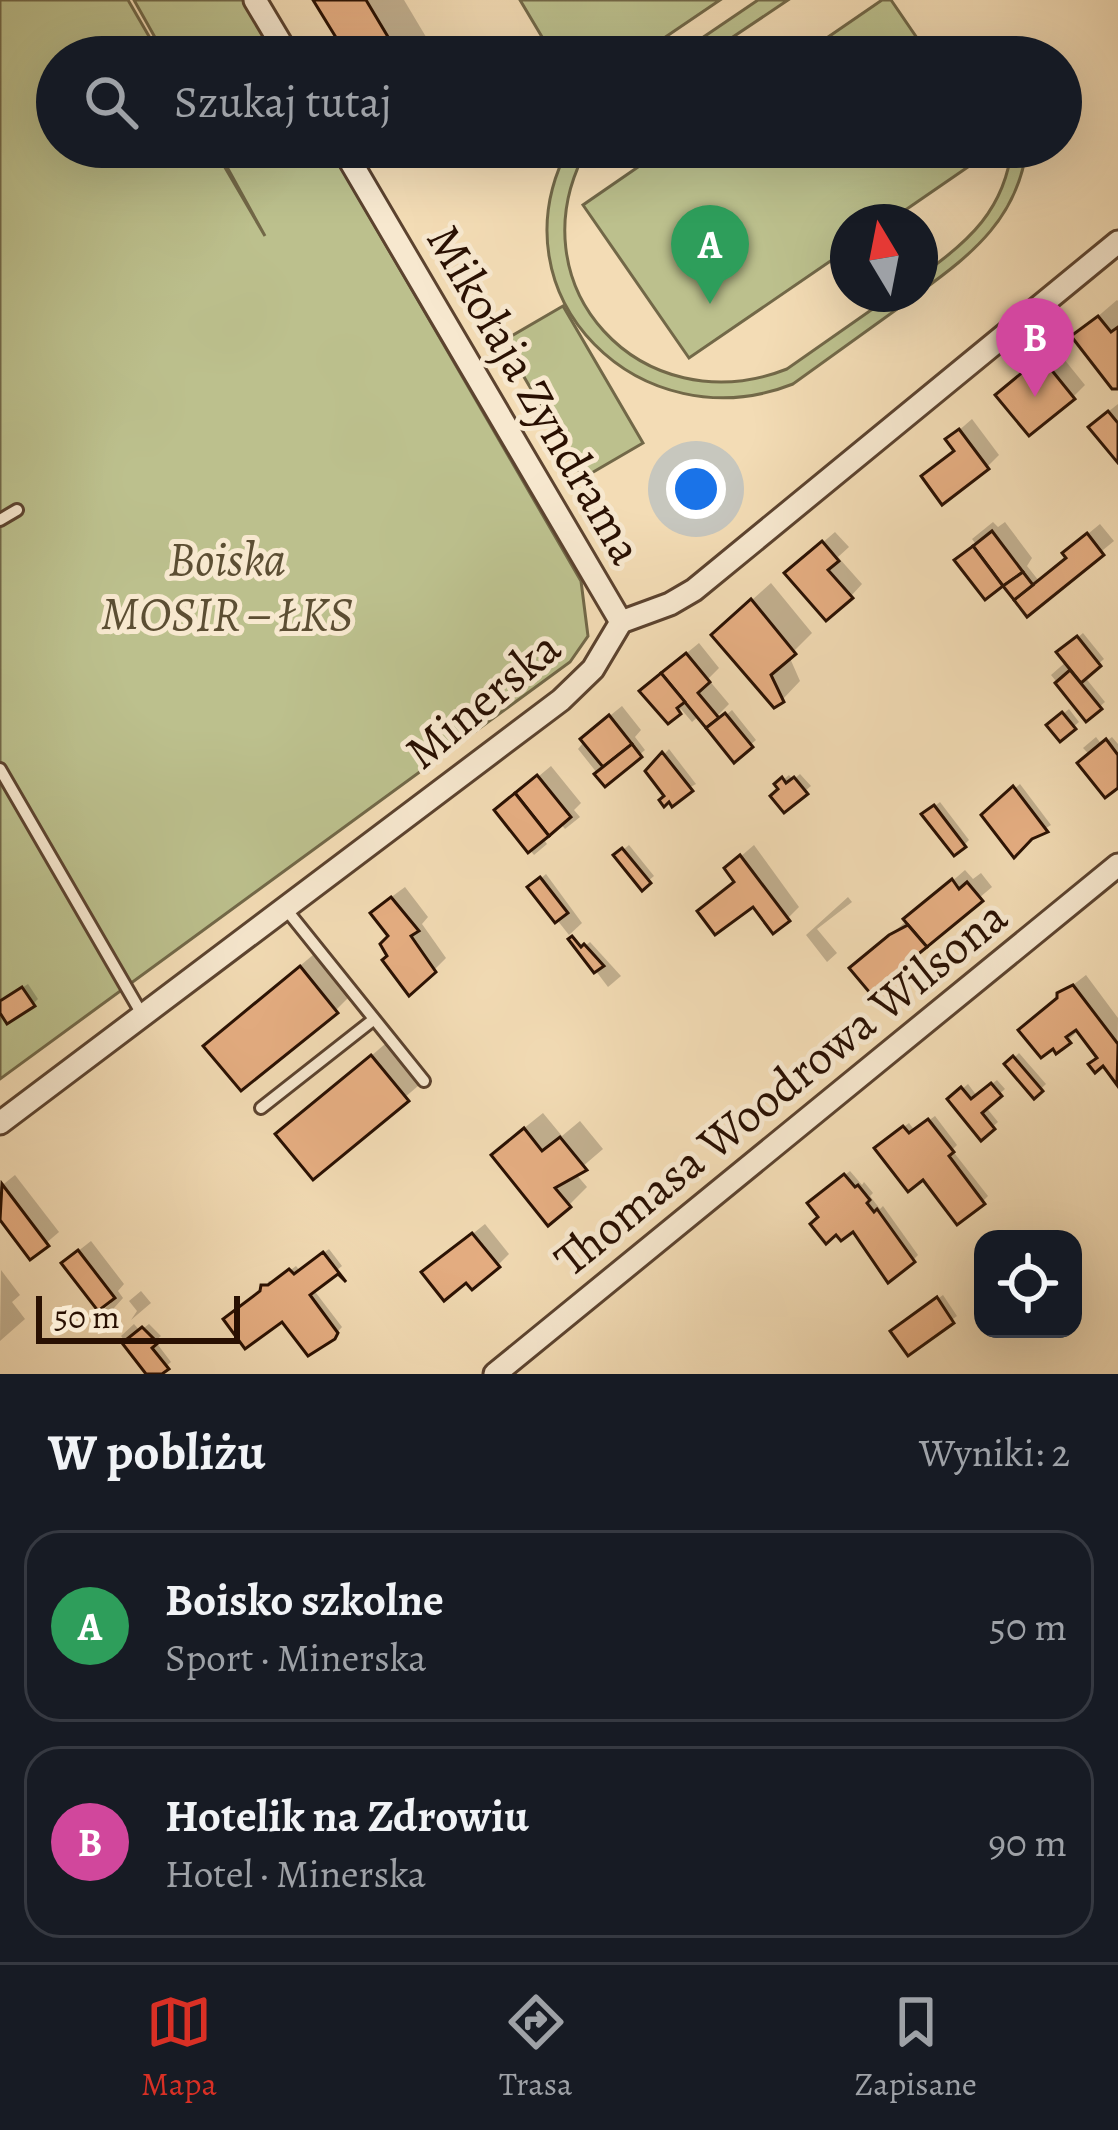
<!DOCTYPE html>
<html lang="pl">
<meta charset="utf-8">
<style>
:root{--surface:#171b24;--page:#242831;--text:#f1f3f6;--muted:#9ea1a6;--line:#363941;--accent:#d93025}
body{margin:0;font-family:Alegreya,serif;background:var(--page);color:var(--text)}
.controls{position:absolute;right:36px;bottom:36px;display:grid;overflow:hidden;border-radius:24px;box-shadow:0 12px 48px #0002}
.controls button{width:108px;height:108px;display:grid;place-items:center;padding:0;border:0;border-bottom:3px solid var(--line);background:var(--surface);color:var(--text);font:60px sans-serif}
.compass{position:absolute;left:830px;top:204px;width:108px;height:108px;border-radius:50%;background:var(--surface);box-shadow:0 12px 48px #0002;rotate:350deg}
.scale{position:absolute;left:36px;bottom:30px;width:204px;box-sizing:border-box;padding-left:12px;border:6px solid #291002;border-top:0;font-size:33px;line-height:42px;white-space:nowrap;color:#291002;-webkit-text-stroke:9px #f7e8cf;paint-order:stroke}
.you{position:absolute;left:696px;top:489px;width:42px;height:42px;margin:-30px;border:9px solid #fff;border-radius:50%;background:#1a73e8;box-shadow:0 0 0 18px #1a73e833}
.badge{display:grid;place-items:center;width:78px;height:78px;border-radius:50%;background:var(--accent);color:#fff;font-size:39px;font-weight:700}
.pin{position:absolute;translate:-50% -99px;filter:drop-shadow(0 3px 6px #0008)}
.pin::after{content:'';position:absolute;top:63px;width:42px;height:36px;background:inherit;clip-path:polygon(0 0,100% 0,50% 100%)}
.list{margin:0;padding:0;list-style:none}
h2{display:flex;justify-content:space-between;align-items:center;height:156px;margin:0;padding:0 48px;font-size:51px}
h2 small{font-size:39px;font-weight:400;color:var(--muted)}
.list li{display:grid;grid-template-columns:78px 1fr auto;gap:36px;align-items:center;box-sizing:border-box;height:192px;margin:0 24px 24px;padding:0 24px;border:3px solid var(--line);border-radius:36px}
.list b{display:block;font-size:45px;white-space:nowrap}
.list p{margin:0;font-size:39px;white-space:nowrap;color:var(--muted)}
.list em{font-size:39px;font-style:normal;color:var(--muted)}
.icon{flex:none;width:66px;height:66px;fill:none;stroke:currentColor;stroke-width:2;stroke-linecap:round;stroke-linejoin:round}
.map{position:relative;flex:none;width:1118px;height:1374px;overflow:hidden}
.search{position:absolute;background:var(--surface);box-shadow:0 12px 48px #0002;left:36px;right:36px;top:36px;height:132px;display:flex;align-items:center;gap:30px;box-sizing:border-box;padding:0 42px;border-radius:66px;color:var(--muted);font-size:45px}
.sheet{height:588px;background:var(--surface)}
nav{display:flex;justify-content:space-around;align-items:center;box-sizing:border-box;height:168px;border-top:3px solid var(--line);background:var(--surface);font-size:33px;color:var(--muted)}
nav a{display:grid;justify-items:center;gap:6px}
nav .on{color:var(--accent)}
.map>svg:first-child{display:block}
</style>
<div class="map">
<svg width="1118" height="1374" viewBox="0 0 1118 1374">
<rect width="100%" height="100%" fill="#f3dcb5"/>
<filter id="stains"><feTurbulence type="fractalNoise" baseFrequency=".00167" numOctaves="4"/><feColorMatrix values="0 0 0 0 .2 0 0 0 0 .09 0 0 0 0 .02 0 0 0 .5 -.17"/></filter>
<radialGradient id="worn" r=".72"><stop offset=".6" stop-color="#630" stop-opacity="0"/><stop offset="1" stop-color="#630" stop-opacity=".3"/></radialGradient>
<g fill="#bcc08d" stroke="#726848" stroke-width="3">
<polygon points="0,0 128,0 161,57 57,57 57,147 213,147 265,236 216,147 329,147 581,581 588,636 570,662 0,1079"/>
<polygon points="134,0 243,0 276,57 166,57"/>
<polygon points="520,0 720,0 636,57 554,57"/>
<polygon points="758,0 788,0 703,57 674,57"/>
<polygon points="882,0 891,0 930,57 799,57"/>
<path d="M569,147H588C510,285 642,426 787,369L894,294H918L793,384C642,444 489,297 569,147Z"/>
<polygon points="667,147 992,147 994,149 888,222 848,222 848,249 689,358 583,205"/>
<path d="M1012,147H1027C1018,217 974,253 920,292V276C969,242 1005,209 1012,147Z"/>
<polygon points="563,306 643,443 583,478 503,341"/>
</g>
<g fill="#0003">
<polygon points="317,0 404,0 438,57 351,57"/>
<polygon points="1117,300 1118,301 1118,384 1075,336"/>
<polygon points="1055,348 1085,385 1073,397 1011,383"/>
<polygon points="1118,404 1118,458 1104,415"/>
<polygon points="972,419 999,455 987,467 957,449 949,439"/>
<polygon points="993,522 998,527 1005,522 1032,558 1027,566 1039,581 1069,557 1078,542 1100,524 1114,541 1027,612 972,539"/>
<polygon points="835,532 849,547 838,557 862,584 851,596 800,562"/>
<polygon points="771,583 812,633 789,656 800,681 782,700 733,617"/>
<polygon points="1083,633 1104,659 1084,676 1105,702 1086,718 1051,675 1067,661 1060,653"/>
<polygon points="699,643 719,668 708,679 729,704 714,719 717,723 732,710 756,740 734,759 700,715 692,722 681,709 669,720 654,680"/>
<polygon points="622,706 641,730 635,737 645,750 605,783 578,749 596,727"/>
<polygon points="1069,709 1079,722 1060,738 1050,725"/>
<polygon points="1096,737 1102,745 1112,737 1118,744 1118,784 1083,748"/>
<polygon points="669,749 696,784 670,798 649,771"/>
<polygon points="551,766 581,803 574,810 580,817 565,829 560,823 542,837 547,844 534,855 498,810"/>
<polygon points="800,774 811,786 784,808 778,784 789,775 793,780"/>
<polygon points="1020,784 1051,825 1031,837 985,815"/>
<polygon points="940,802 969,840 964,845 925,814"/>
<polygon points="629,845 654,876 642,886 617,855"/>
<polygon points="754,845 799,907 788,918 737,881 740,857"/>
<polygon points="965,870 973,879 981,873 992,887 871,989 865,957"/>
<polygon points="546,874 582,923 569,935 531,887"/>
<polygon points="405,887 428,917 422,924 446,958 434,970 391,936 386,901"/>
<polygon points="848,897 852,902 817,929 837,953 827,962 806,935"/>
<polygon points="590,942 621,976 608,987 580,950"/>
<polygon points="319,950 354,992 336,1010 225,1028"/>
<polygon points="1086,975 1118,1018 1117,1081 1079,1030 1057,1050 1060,995"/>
<polygon points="28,984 38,999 33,1004 0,1007 4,1000"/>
<polygon points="391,1039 425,1080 313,1176 279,1134"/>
<polygon points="1019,1053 1046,1084 1034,1095 1008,1064"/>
<polygon points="997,1080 1005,1089 985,1106 998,1122 981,1137 951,1099 968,1084 977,1096"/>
<polygon points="543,1113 562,1136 580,1121 603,1149 575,1173 587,1187 569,1205 513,1137"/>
<polygon points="935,1116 957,1145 952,1150 988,1196 983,1201 923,1176 883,1143 909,1123 915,1131"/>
<polygon points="850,1171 862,1185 864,1182 873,1193 870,1196 880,1209 883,1206 918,1255 913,1260 822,1217 816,1198"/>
<polygon points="15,1175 59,1232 31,1256 0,1215 0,1187"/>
<polygon points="485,1224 509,1254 498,1265 467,1278 425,1272"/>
<polygon points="91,1241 124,1284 118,1291 123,1298 106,1317 102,1311 111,1303 77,1252"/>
<polygon points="329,1249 342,1266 313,1289 342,1327 333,1337 261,1292 269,1281 276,1281 296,1266 300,1271"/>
<polygon points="1,1270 20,1295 12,1302 25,1319 0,1341"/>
<polygon points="141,1291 151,1303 131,1320 137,1311 129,1301"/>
<polygon points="943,1295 957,1316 908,1352 899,1326"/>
<polygon points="134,1324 140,1331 149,1324 161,1336 155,1341 171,1362 157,1374 150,1374 121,1336"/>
</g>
<g fill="#e7af83" stroke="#291002" stroke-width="3">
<polygon points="313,0 366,0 400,57 348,57"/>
<polygon points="1098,316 1111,332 1118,327 1118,389 1112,389 1071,336"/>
<polygon points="1041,357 1075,399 1029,436 995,395"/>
<polygon points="1108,411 1118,423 1118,463 1088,427"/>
<polygon points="959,429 989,469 942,505 921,476 954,451 945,439"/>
<polygon points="992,531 1023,572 1003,586 973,546"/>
<polygon points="1087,533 1104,555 1027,617 1014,600 1066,558 1062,553"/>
<polygon points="822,541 839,561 828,570 853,598 826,621 784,573"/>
<polygon points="973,546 1003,586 985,600 954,560"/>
<polygon points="1023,572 1033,585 1014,600 1003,586"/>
<polygon points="751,599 796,654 771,675 784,702 774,708 711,635"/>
<polygon points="1077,636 1101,666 1081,683 1056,652"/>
<polygon points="686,653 710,682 698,693 719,718 706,728 661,673"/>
<polygon points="1070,670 1102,709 1086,722 1055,683"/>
<polygon points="661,673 685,702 677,708 681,714 668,724 639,691"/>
<polygon points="1062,712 1076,729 1060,742 1046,725"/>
<polygon points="725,713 753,747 734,763 706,728"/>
<polygon points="609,715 632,744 603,767 580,739"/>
<polygon points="1106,739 1118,755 1118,788 1105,798 1077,763"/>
<polygon points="632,744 642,757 605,787 594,774"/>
<polygon points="662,752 693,791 672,807 669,802 664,807 659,800 664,796 645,771"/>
<polygon points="537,775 571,817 549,836 515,793"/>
<polygon points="782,777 786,783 794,777 808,794 784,813 770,796 778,789 774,784"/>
<polygon points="1013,786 1048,832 1032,839 1014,858 981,815"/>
<polygon points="515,793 549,836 528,853 494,810"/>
<polygon points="934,805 966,847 954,856 921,814"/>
<polygon points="622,848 651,883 642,891 613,855"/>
<polygon points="740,855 790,921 773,934 753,907 715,935 697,911 734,882 724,868"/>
<polygon points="540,877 568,913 555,923 527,887"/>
<polygon points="952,879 959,889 967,882 983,901 927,947 903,919"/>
<polygon points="391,897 419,931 411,936 436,972 409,996 382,960 387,956 380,944 388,936 370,913"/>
<polygon points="908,925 927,947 870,993 849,968 889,935"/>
<polygon points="572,936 581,947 584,944 604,966 594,973 568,939"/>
<polygon points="300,966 338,1013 241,1091 203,1046"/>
<polygon points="1073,985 1118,1044 1117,1085 1103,1066 1095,1073 1088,1064 1097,1058 1076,1030 1066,1037 1071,1043 1056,1054 1053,1049 1041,1058 1018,1030 1057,998 1057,993"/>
<polygon points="22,987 35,1006 7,1024 0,1013 0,1001"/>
<polygon points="371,1055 409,1101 313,1180 275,1134"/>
<polygon points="1013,1056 1043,1091 1034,1099 1004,1064"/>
<polygon points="991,1083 1002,1096 982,1113 995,1129 981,1141 947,1099 961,1087 971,1099"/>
<polygon points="928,1119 954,1152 949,1156 985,1204 957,1225 923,1180 908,1192 874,1148 903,1126 909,1133"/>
<polygon points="524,1128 542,1151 560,1137 587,1170 555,1188 571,1207 548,1226 491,1155"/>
<polygon points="844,1174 855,1187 858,1185 870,1200 867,1203 874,1212 877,1209 915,1262 888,1283 853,1232 841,1241 836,1235 826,1244 810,1224 818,1217 807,1203"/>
<polygon points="2,1184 49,1246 30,1260 0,1220"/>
<polygon points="472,1233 500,1267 472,1290 466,1283 444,1301 421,1272"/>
<polygon points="78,1250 115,1298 98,1311 61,1263"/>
<polygon points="323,1252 346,1282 338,1274 310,1295 338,1333 335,1339 308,1356 282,1322 245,1349 223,1319 260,1291 261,1285 268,1285 289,1269 294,1274"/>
<polygon points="937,1297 954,1323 908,1356 890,1331"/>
<polygon points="142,1327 158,1343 152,1348 169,1369 162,1374 146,1374 122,1343"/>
</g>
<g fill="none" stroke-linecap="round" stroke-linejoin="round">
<defs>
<g id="lane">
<polyline points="0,520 17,510"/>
<polyline points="0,769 143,1016"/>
<polyline points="285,908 424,1081"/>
<polyline points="261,1108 373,1020"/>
</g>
<g id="street">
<polyline points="255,0 289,57"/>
<polyline points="342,147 621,622"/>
<polyline points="0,1123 561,700 593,669 621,622 670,604 694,590 1118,242"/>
<polyline points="495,1374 1118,865"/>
</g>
</defs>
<use href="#lane" stroke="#5c432f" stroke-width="16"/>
<use href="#street" stroke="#5c432f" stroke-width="27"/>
<use href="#lane" stroke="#f7e8cf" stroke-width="10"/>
<use href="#street" stroke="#f7e8cf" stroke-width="21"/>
</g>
<g text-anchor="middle" stroke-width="10" stroke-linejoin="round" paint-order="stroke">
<g font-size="48" fill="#291002" stroke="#f7e8cf">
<text transform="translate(536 394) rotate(60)" y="17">Mikołaja Zyndrama</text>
<text transform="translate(482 699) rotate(-40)" y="17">Minerska</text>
<text transform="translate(780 1087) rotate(-39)" y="17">Thomasa Woodrowa Wilsona</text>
</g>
<g font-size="48" font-style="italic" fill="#5c4e33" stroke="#f7e8cf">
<text x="227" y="575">Boiska<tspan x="227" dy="55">MOSIR – ŁKS</tspan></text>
</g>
</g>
<rect width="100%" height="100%" filter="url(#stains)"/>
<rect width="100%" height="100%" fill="url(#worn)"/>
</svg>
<div class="controls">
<button><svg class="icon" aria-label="locate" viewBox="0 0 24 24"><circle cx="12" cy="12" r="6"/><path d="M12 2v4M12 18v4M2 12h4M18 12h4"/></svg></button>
</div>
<svg class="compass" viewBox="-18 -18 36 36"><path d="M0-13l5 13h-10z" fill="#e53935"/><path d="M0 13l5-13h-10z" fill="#9ea1a6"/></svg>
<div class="scale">50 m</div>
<div class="you"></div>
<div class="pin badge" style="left:710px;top:304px;background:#2e9e5b">A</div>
<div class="pin badge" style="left:1035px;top:397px;background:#d1479c">B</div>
<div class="search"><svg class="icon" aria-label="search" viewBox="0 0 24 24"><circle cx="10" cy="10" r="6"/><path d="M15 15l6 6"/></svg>Szukaj tutaj</div>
</div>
<section class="sheet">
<h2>W pobliżu<small>Wyniki: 2</small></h2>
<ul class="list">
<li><span class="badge" style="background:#2e9e5b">A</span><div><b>Boisko szkolne</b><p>Sport · Minerska</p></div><em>50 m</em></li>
<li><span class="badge" style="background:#d1479c">B</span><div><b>Hotelik na Zdrowiu</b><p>Hotel · Minerska</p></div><em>90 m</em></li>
</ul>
</section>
<nav>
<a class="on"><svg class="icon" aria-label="map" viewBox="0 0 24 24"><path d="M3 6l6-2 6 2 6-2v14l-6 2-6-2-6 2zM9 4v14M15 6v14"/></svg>Mapa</a>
<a><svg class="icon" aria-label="directions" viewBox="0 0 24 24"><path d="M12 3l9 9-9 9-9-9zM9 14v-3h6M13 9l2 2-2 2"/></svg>Trasa</a>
<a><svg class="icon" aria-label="saved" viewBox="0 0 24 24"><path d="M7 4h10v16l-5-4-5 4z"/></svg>Zapisane</a>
</nav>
